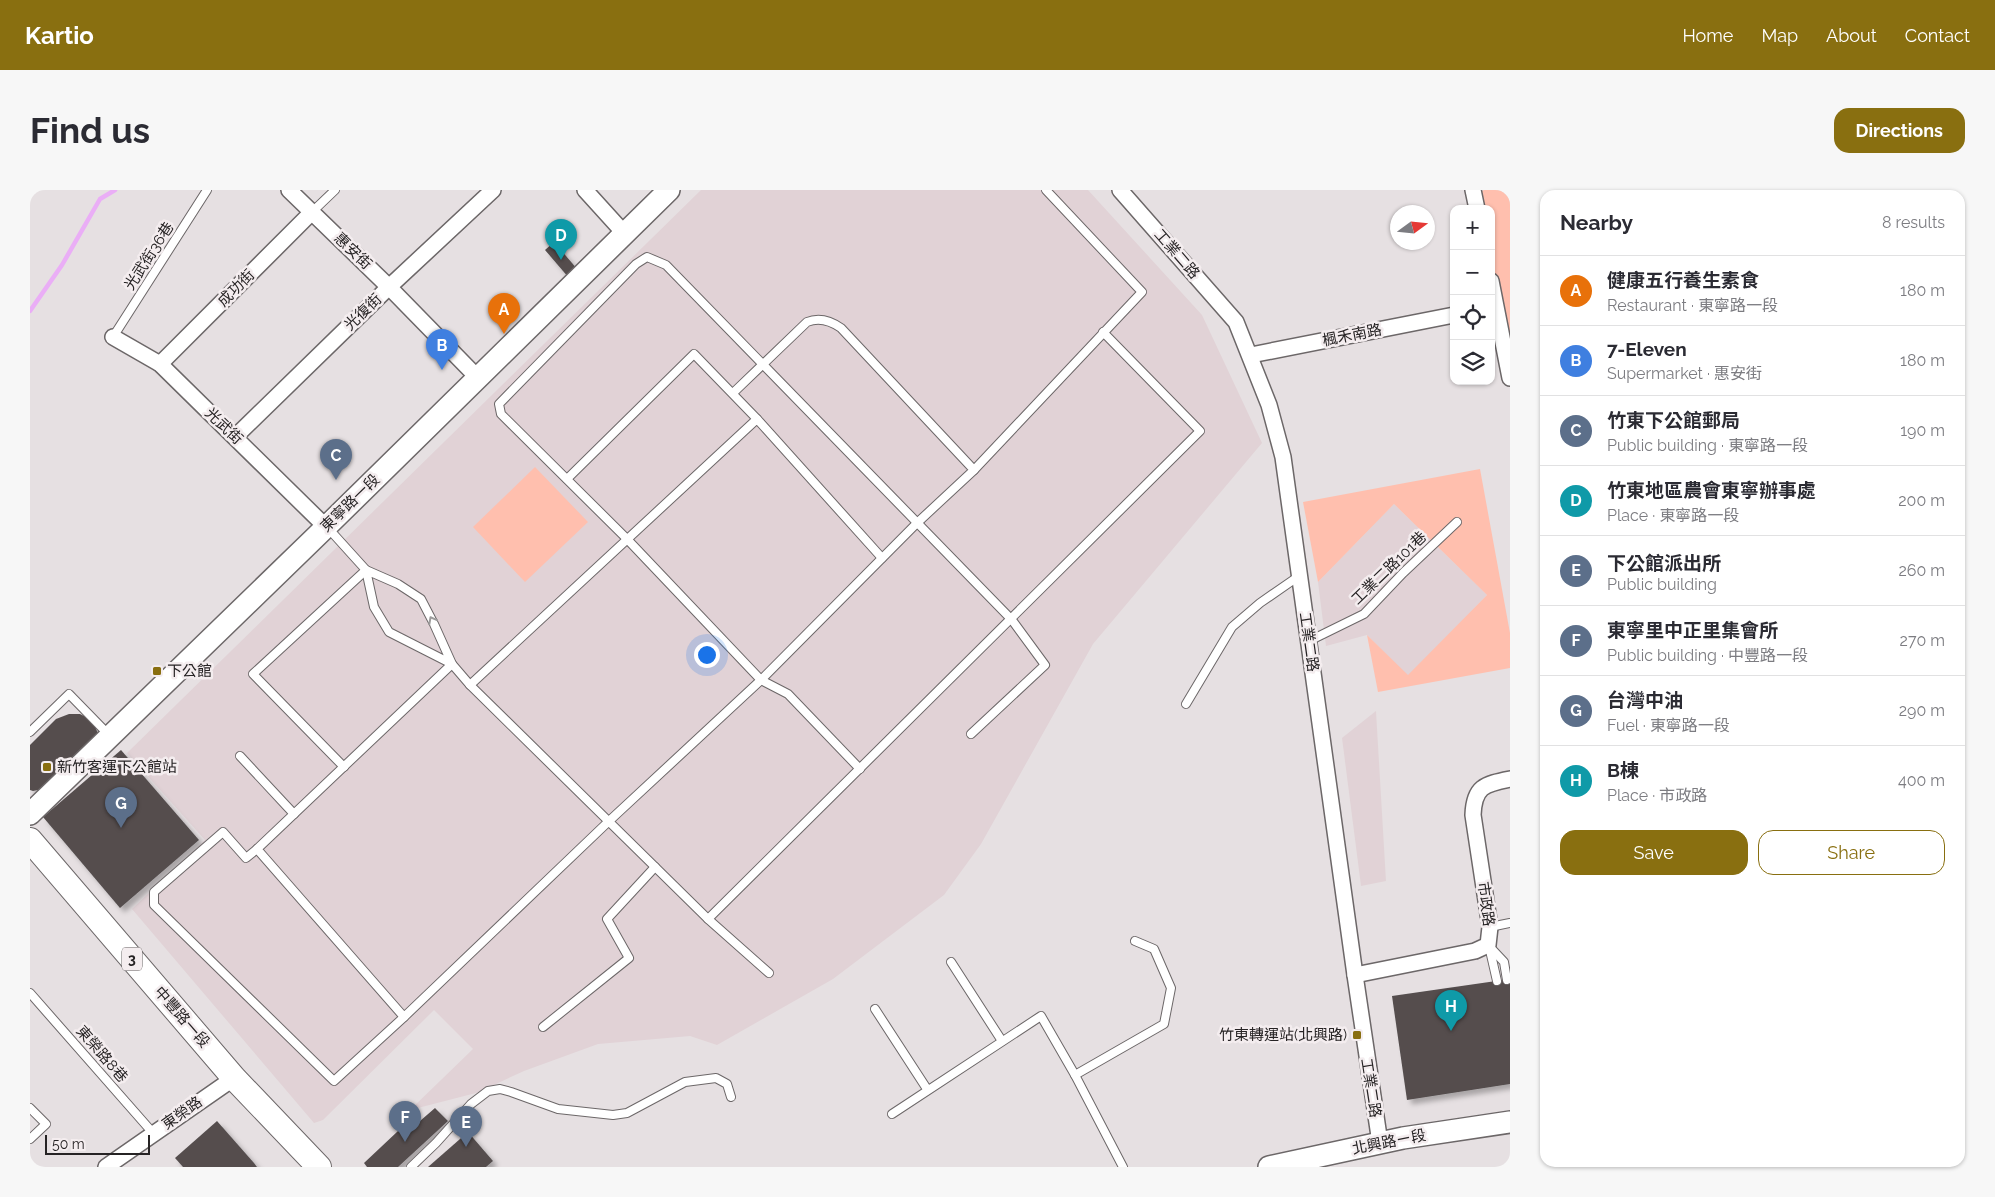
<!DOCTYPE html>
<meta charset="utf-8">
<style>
:root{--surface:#fff;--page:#f7f7f7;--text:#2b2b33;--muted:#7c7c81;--line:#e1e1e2;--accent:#896f10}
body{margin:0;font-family:Raleway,"Noto Sans TC",sans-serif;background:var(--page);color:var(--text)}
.controls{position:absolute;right:15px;top:15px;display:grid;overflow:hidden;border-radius:10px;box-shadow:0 1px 4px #0004}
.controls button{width:45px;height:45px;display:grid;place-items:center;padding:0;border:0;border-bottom:1px solid var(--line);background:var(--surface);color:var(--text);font:25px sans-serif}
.compass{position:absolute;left:1360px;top:15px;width:45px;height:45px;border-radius:50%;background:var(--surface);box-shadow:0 1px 4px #0004;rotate:75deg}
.scale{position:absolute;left:15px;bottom:12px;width:105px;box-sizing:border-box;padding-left:5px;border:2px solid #262324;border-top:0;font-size:14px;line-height:18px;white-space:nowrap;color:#262324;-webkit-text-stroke:4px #f4edef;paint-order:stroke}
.you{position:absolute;left:676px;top:464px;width:18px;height:18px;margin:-12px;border:4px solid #fff;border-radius:50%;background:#1a73e8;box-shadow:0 0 0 8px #1a73e833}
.badge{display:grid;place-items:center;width:32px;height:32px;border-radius:50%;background:var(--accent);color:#fff;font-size:16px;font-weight:700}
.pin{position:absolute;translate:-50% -41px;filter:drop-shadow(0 1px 2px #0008)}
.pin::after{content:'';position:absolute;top:26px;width:18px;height:15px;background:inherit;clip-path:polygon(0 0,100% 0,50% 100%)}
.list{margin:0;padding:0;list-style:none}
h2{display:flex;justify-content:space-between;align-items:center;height:65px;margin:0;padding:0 20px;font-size:21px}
h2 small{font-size:16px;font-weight:400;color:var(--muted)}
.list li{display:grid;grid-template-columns:32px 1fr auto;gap:15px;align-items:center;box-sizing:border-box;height:70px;padding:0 20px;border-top:1px solid var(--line)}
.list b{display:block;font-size:19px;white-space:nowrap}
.list p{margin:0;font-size:16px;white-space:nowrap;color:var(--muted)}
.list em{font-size:16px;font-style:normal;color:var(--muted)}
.actions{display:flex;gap:10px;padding:15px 20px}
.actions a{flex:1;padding:11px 0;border:1px solid var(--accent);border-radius:15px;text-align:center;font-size:18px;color:var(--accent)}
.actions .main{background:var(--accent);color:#fff}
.icon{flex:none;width:28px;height:28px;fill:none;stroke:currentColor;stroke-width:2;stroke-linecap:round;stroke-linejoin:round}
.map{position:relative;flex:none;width:1480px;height:977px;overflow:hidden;border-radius:15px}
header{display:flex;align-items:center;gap:30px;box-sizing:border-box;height:70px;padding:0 25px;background:var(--accent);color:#fff}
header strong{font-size:24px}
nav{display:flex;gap:28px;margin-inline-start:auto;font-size:18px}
.intro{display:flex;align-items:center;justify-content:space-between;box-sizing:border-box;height:120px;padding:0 30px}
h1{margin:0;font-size:35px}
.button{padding:12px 22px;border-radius:15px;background:var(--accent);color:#fff;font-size:18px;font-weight:700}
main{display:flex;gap:30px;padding:0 30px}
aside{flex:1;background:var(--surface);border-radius:15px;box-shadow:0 1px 4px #0004}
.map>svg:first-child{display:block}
</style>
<header>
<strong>Kartio</strong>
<nav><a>Home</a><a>Map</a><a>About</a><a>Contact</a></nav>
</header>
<div class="intro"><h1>Find us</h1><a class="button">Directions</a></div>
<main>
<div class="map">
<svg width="1480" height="977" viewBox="0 0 1480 977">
<defs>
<filter id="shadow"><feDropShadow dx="4.5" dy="4.5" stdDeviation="2.5" flood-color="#0004"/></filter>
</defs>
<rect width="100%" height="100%" fill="#e6e0e2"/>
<g fill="#e1d2d6">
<polygon points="671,0 1058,0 1172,125 1232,253 1063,454 951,654 914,705 803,789 687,855 660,846 568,854 494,881 446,903 380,920 443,859 404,820 293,930 284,933 102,719 175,650 97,563"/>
<polygon points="1364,314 1457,405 1378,486 1337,445 1296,456 1288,392"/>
<polygon points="1346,521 1356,691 1331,696 1312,548"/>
</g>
<g fill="#ffbfae">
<polygon points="1454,0 1480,0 1480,163 1461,69 1461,19 1451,19 1448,3"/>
<polygon points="505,277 558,332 495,392 443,337"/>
<polygon points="1450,279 1480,443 1480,478 1348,502 1337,445 1378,485 1457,405 1364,314 1288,392 1273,312"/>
</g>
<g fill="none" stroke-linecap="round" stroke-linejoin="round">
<polyline stroke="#eaaef6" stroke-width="4.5" points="0,121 32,75 70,9 85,0"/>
</g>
<g fill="#544e4e" filter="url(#shadow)">
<polygon points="524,52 548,80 539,88 515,60"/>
<polygon points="39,524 50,524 58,528 65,536 68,544 12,599 3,601 0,600 0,555 26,529"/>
<polygon points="91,560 169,650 90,718 13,627"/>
<polygon points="1480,789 1480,894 1377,910 1362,806"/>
<polygon points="405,918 418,931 368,977 337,977 334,973 385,925 390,931"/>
<polygon points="187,931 224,973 227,977 153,977 145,968"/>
<polygon points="438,942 463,971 456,977 398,977"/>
</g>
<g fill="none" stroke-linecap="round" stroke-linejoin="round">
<defs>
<g id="lane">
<polyline points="282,22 305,0"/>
<polyline points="83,147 177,0"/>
<polyline points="944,280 1112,102 1016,0"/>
<polyline points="537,289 664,164 727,229"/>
<polyline points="298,338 336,380 223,484 314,577"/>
<polyline points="1279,451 1334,424 1373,383 1427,332"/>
<path d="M422,474L227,659L374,827L578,632L731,490L887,333L944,280L811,138C801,131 789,127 777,132L703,203"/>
<polyline points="422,474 359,442 344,417 336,380 368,394 391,409 404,434 422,474 440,495 727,229 852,368"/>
<polyline points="440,495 678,729 739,783"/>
<polyline points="1156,514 1202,437 1230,413 1269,386"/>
<polyline points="0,542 39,504 79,545"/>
<polyline points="210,566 264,624"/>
<polyline points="830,579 758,504 731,490 597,349 471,224 469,214 606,74 617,67 636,75 982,430 1015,475 941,544"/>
<polyline points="227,659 216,668 193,642 124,702 124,715 304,891 374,827"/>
<polyline points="678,729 1170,241 1073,142"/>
<polyline points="1460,737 1480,733"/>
<polyline points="1458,755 1474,772 1477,790"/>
<polyline points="1459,756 1467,791"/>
<polyline points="921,772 972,851"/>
<polyline points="0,803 123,943"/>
<polyline points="845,819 897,899"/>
<polyline points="513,837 599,768 577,729 625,677"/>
<polyline points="0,918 16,934 0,949"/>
<polyline points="862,924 1011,826 1045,885"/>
<polyline points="381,977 406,953 441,914 458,901 470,899 481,902 528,919 583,925 597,923 655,892 686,888 697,894 701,907"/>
<polyline points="1093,977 1045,885 1134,834 1141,798 1124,759 1105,751"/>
</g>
<g id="street">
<polyline points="259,0 359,97 448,188"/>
<polyline points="555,0 594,43"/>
<polyline points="1090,0 1206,132 1239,215 1253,267 1325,785 1350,953"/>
<polyline points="1443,0 1447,19"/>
<polyline points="1461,91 1480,188"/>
<polyline points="83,147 130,174 296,337"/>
<polyline points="1221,165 1424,125"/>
<polyline points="130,174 282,22"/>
<polyline points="206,246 359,97 463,0"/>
<path d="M1325,785L1445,761L1458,755L1460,737L1443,625C1444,597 1454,594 1480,589"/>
<polyline points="76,977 204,888"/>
</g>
<g id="secondary">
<polyline points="0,624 296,337 639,0"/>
<polyline points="1239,977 1373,948 1480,932"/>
</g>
<polyline id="primary" points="0,650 204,888 289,977"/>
</defs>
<use href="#lane" stroke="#6c6768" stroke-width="10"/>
<use href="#street" stroke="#6c6768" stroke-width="18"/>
<use href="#secondary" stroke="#6c6768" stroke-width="24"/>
<use href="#primary" stroke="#6c6768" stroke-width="26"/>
<use href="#lane" stroke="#fff" stroke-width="8"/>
<use href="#street" stroke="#fff" stroke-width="15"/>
<use href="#secondary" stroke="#fff" stroke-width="21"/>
<use href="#primary" stroke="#fff" stroke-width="24"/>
</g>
<defs><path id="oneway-chevron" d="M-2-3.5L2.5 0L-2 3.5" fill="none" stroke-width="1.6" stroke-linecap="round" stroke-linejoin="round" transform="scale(1.25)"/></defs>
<use stroke="#9d9c9c" href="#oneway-chevron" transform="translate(402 430) rotate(-118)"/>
<g fill="#896f10" stroke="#f4edef" stroke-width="2">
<rect x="122" y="476" width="10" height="10" rx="2.5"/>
<rect x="12" y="572" width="10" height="10" rx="2.5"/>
<rect x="1322" y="840" width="10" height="10" rx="2.5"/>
</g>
<g text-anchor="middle" stroke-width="5" stroke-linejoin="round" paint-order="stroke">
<rect fill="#f4edef" stroke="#646061" stroke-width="1" x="92" y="757.5" width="20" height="23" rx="4"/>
<g font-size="14" font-weight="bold" fill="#262324">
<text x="102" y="774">3</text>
</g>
<g font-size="15" fill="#262324" stroke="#f4edef">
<text transform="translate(323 61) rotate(44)" y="5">惠安街</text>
<text transform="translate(1147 64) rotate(49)" y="5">工業二路</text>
<text transform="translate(119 66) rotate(-57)" y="5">光武街36巷</text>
<text transform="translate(206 98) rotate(-45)" y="5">成功街</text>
<text transform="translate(333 122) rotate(-44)" y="5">光復街</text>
<text transform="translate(1322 145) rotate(-11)" y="5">楓禾南路</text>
<text transform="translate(194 236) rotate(44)" y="5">光武街</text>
<text transform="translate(320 313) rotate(-44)" y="5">東寧路一段</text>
<text transform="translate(1359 378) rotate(-44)" y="5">工業二路101巷</text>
<text transform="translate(1279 452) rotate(82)" y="5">工業二路</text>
<text transform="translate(1456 714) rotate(82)" y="5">市政路</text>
<text transform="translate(152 827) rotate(49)" y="5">中豐路一段</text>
<text transform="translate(72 864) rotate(49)" y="5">東榮路8巷</text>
<text transform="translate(1341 898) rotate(81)" y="5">工業二路</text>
<text transform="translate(152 923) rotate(-35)" y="5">東榮路</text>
<text transform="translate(1359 952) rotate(-11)" y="5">北興路ㄧ段</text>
</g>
<g font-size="15" fill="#262324" stroke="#f4edef" text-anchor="start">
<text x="137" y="486">下公館</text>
<text x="27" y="582">新竹客運下公館站</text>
<text x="1317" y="850" text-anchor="end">竹東轉運站(北興路)</text>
</g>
</g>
</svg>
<div class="controls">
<button>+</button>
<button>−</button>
<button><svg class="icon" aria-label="locate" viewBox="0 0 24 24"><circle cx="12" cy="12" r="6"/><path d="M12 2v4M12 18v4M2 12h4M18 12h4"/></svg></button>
<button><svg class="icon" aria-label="layers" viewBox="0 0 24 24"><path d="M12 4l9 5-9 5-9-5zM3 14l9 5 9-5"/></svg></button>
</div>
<svg class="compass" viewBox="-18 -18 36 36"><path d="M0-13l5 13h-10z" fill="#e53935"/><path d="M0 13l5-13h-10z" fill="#7c7c81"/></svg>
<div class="scale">50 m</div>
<div class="you"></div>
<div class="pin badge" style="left:474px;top:144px;background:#e8710a">A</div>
<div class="pin badge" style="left:412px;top:180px;background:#3f7fe0">B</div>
<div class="pin badge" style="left:306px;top:290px;background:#5c6f8a">C</div>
<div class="pin badge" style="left:531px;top:70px;background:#0f9aa8">D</div>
<div class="pin badge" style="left:436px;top:957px;background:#5c6f8a">E</div>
<div class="pin badge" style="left:375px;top:952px;background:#5c6f8a">F</div>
<div class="pin badge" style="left:91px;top:638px;background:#5c6f8a">G</div>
<div class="pin badge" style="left:1421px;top:841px;background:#0f9aa8">H</div>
</div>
<aside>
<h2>Nearby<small>8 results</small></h2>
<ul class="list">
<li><span class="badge" style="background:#e8710a">A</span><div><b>健康五行養生素食</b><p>Restaurant · 東寧路一段</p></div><em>180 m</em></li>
<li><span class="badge" style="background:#3f7fe0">B</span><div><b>7-Eleven</b><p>Supermarket · 惠安街</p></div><em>180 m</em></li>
<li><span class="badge" style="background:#5c6f8a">C</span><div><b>竹東下公館郵局</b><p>Public building · 東寧路一段</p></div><em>190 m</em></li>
<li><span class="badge" style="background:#0f9aa8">D</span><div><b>竹東地區農會東寧辦事處</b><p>Place · 東寧路一段</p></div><em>200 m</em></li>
<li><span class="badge" style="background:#5c6f8a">E</span><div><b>下公館派出所</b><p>Public building</p></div><em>260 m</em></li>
<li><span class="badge" style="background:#5c6f8a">F</span><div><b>東寧里中正里集會所</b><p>Public building · 中豐路一段</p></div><em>270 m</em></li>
<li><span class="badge" style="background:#5c6f8a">G</span><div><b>台灣中油</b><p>Fuel · 東寧路一段</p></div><em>290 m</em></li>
<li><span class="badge" style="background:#0f9aa8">H</span><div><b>B棟</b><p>Place · 市政路</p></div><em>400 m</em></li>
</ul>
<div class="actions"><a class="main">Save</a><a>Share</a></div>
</aside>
</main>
